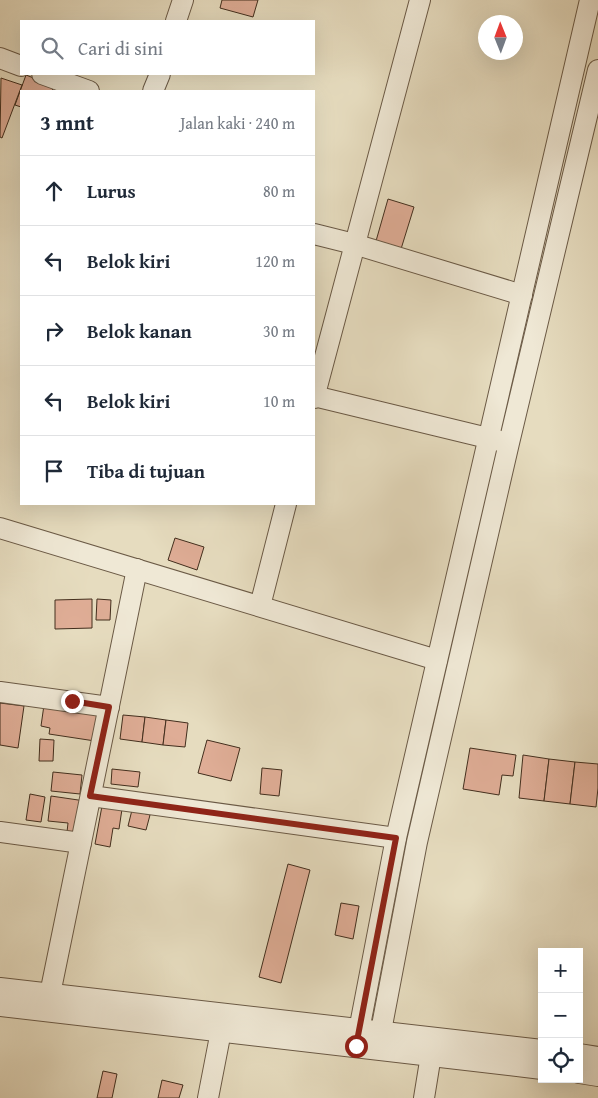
<!DOCTYPE html>
<html lang="id">
<meta charset="utf-8">
<style>
:root{--surface:#fff;--page:#f2f2f3;--text:#1f2937;--muted:#747a83;--line:#e0e1e3}
body{margin:0;font-family:"Gentium Book Plus",serif;background:var(--page);color:var(--text)}
.controls{position:absolute;right:15px;bottom:15px;display:grid;overflow:hidden;border-radius:0px;box-shadow:0 5px 20px #0002}
.controls button{width:45px;height:45px;display:grid;place-items:center;padding:0;border:0;border-bottom:1px solid var(--line);background:var(--surface);color:var(--text);font:25px sans-serif}
.compass{position:absolute;left:478px;top:15px;width:45px;height:45px;border-radius:50%;background:var(--surface);box-shadow:0 5px 20px #0002;rotate:359deg}
.stop{position:absolute;width:15px;height:15px;margin:-11px;border:4px solid #8f2418;border-radius:50%;background:#fff}
.stop.end{background:#8f2418;border-color:#fff;box-shadow:0 1px 5px #0008}
.list{margin:0;padding:0;list-style:none}
h2{display:flex;justify-content:space-between;align-items:center;height:65px;margin:0;padding:0 20px;font-size:21px}
h2 small{font-size:16px;font-weight:400;color:var(--muted)}
.list li{display:grid;grid-template-columns:32px 1fr auto;gap:15px;align-items:center;box-sizing:border-box;height:70px;padding:0 20px;border-top:1px solid var(--line)}
.list b{display:block;font-size:19px;white-space:nowrap}
.list em{font-size:16px;font-style:normal;color:var(--muted)}
.icon{flex:none;width:28px;height:28px;fill:none;stroke:currentColor;stroke-width:2;stroke-linecap:round;stroke-linejoin:round}
.map{position:relative;flex:none;width:598px;height:1098px;overflow:hidden}
.search{position:absolute;background:var(--surface);box-shadow:0 5px 20px #0002;left:20px;top:20px;width:295px;height:55px;display:flex;align-items:center;gap:12px;box-sizing:border-box;padding:0 18px;border-radius:0px;color:var(--muted);font-size:19px}
.panel{position:absolute;background:var(--surface);box-shadow:0 5px 20px #0002;left:20px;top:90px;width:295px;height:415px;border-radius:0px}
.map>svg:first-child{display:block}
</style>
<div class="map">
<svg width="598" height="1098" viewBox="0 0 598 1098">
<rect width="100%" height="100%" fill="#e6dcbf"/>
<filter id="stains"><feTurbulence type="fractalNoise" baseFrequency=".004" numOctaves="4"/><feColorMatrix values="0 0 0 0 .2 0 0 0 0 .09 0 0 0 0 .02 0 0 0 .5 -.17"/></filter>
<radialGradient id="worn" r=".72"><stop offset=".6" stop-color="#630" stop-opacity="0"/><stop offset="1" stop-color="#630" stop-opacity=".3"/></radialGradient>
<g fill="#dfad96" stroke="#422e1d">
<polygon points="222,0 258,0 253,17 220,8"/>
<polygon points="26,75 54,86 52,91 21,91 21,107 15,105"/>
<polygon points="1,78 22,85 2,138 0,137"/>
<polygon points="388,199 414,207 401,249 376,241"/>
<polygon points="175,538 204,547 197,570 168,560"/>
<polygon points="92,599 92,628 55,629 55,600"/>
<polygon points="97,599 111,600 110,620 96,620"/>
<polygon points="0,703 24,706 18,748 0,745"/>
<polygon points="44,705 99,713 95,741 49,734 50,728 41,726"/>
<polygon points="123,715 145,717 142,742 120,739"/>
<polygon points="145,717 166,720 163,745 142,742"/>
<polygon points="166,720 188,723 185,747 163,745"/>
<polygon points="40,739 54,740 53,761 39,761"/>
<polygon points="207,740 240,748 231,781 198,773"/>
<polygon points="470,748 516,755 513,776 502,775 499,795 463,789"/>
<polygon points="523,755 549,759 544,801 519,798"/>
<polygon points="549,759 575,762 570,804 544,801"/>
<polygon points="575,762 598,764 598,788 596,807 570,804"/>
<polygon points="262,768 282,770 279,796 260,794"/>
<polygon points="112,769 140,772 138,787 111,784"/>
<polygon points="53,772 82,775 80,794 51,791"/>
<polygon points="30,794 45,797 41,822 26,820"/>
<polygon points="51,796 85,801 81,834 67,832 68,823 48,821"/>
<polygon points="102,806 122,809 119,829 113,828 110,847 95,844"/>
<polygon points="132,810 150,815 146,830 128,826"/>
<polygon points="288,864 310,870 281,983 259,977"/>
<polygon points="341,903 359,906 353,939 335,935"/>
<polygon points="103,1071 117,1074 112,1098 97,1098"/>
<polygon points="162,1080 183,1085 179,1098 158,1098"/>
</g>
<g fill="none" stroke-linecap="round" stroke-linejoin="round">
<defs>
<g id="minor">
<polyline points="176,21 183,0"/>
<polyline points="0,58 21,66"/>
<polyline points="42,74 89,91"/>
<polyline points="153,91 160,74"/>
<polyline points="314,234 354,244 522,295"/>
<polyline points="314,396 500,441"/>
<polyline points="314,398 420,0"/>
<polyline points="0,528 437,660"/>
<polyline points="260,606 286,504"/>
<polyline points="0,692 109,707"/>
<polyline points="91,796 396,838"/>
<polyline points="0,832 81,843"/>
<polyline points="0,988 542,1050"/>
<polyline points="50,994 137,569"/>
<polyline points="0,1006 542,1069"/>
<polyline points="356,1046 396,838 590,0"/>
<polyline points="376,1049 381,1031 417,842 509,443 598,70"/>
<polyline points="579,1054 598,1057"/>
<polyline points="579,1073 598,1076"/>
<polyline points="208,1098 221,1031"/>
<polyline points="424,1098 431,1055"/>
</g>
</defs>
<use href="#minor" stroke="#6b5a46" stroke-width="22"/>
<use href="#minor" stroke="#efe8d5" stroke-width="20"/>
</g>
<g fill="none" stroke-linecap="round" stroke-linejoin="round">
<polyline stroke="#8f2418" stroke-width="6" points="72,701 109,707 90,796 396,838 356,1046"/>
</g>
<rect width="100%" height="100%" filter="url(#stains)"/>
<rect width="100%" height="100%" fill="url(#worn)"/>
</svg>
<div class="controls">
<button>+</button>
<button>−</button>
<button><svg class="icon" aria-label="locate" viewBox="0 0 24 24"><circle cx="12" cy="12" r="6"/><path d="M12 2v4M12 18v4M2 12h4M18 12h4"/></svg></button>
</div>
<svg class="compass" viewBox="-18 -18 36 36"><path d="M0-13l5 13h-10z" fill="#e53935"/><path d="M0 13l5-13h-10z" fill="#747a83"/></svg>
<div class="stop" style="left:356px;top:1046px"></div>
<div class="stop end" style="left:72px;top:701px"></div>
<div class="search"><svg class="icon" aria-label="search" viewBox="0 0 24 24"><circle cx="10" cy="10" r="6"/><path d="M15 15l6 6"/></svg>Cari di sini</div>
<section class="panel">
<h2>3 mnt<small>Jalan kaki · 240 m</small></h2>
<ul class="list">
<li><svg class="icon" aria-label="ahead" viewBox="0 0 24 24"><path d="M12 20V5M6 11l6-6 6 6"/></svg><div><b>Lurus</b></div><em>80 m</em></li>
<li><svg class="icon" aria-label="left" viewBox="0 0 24 24"><path d="M17 20v-9H6M10 6l-5 5 5 5"/></svg><div><b>Belok kiri</b></div><em>120 m</em></li>
<li><svg class="icon" aria-label="right" viewBox="0 0 24 24"><path d="M7 20v-9h11M14 6l5 5-5 5"/></svg><div><b>Belok kanan</b></div><em>30 m</em></li>
<li><svg class="icon" aria-label="left" viewBox="0 0 24 24"><path d="M17 20v-9H6M10 6l-5 5 5 5"/></svg><div><b>Belok kiri</b></div><em>10 m</em></li>
<li><svg class="icon" aria-label="arrive" viewBox="0 0 24 24"><path d="M6 21V4h12l-3 4 3 4H6"/></svg><div><b>Tiba di tujuan</b></div></li>
</ul>
</section>
</div>
